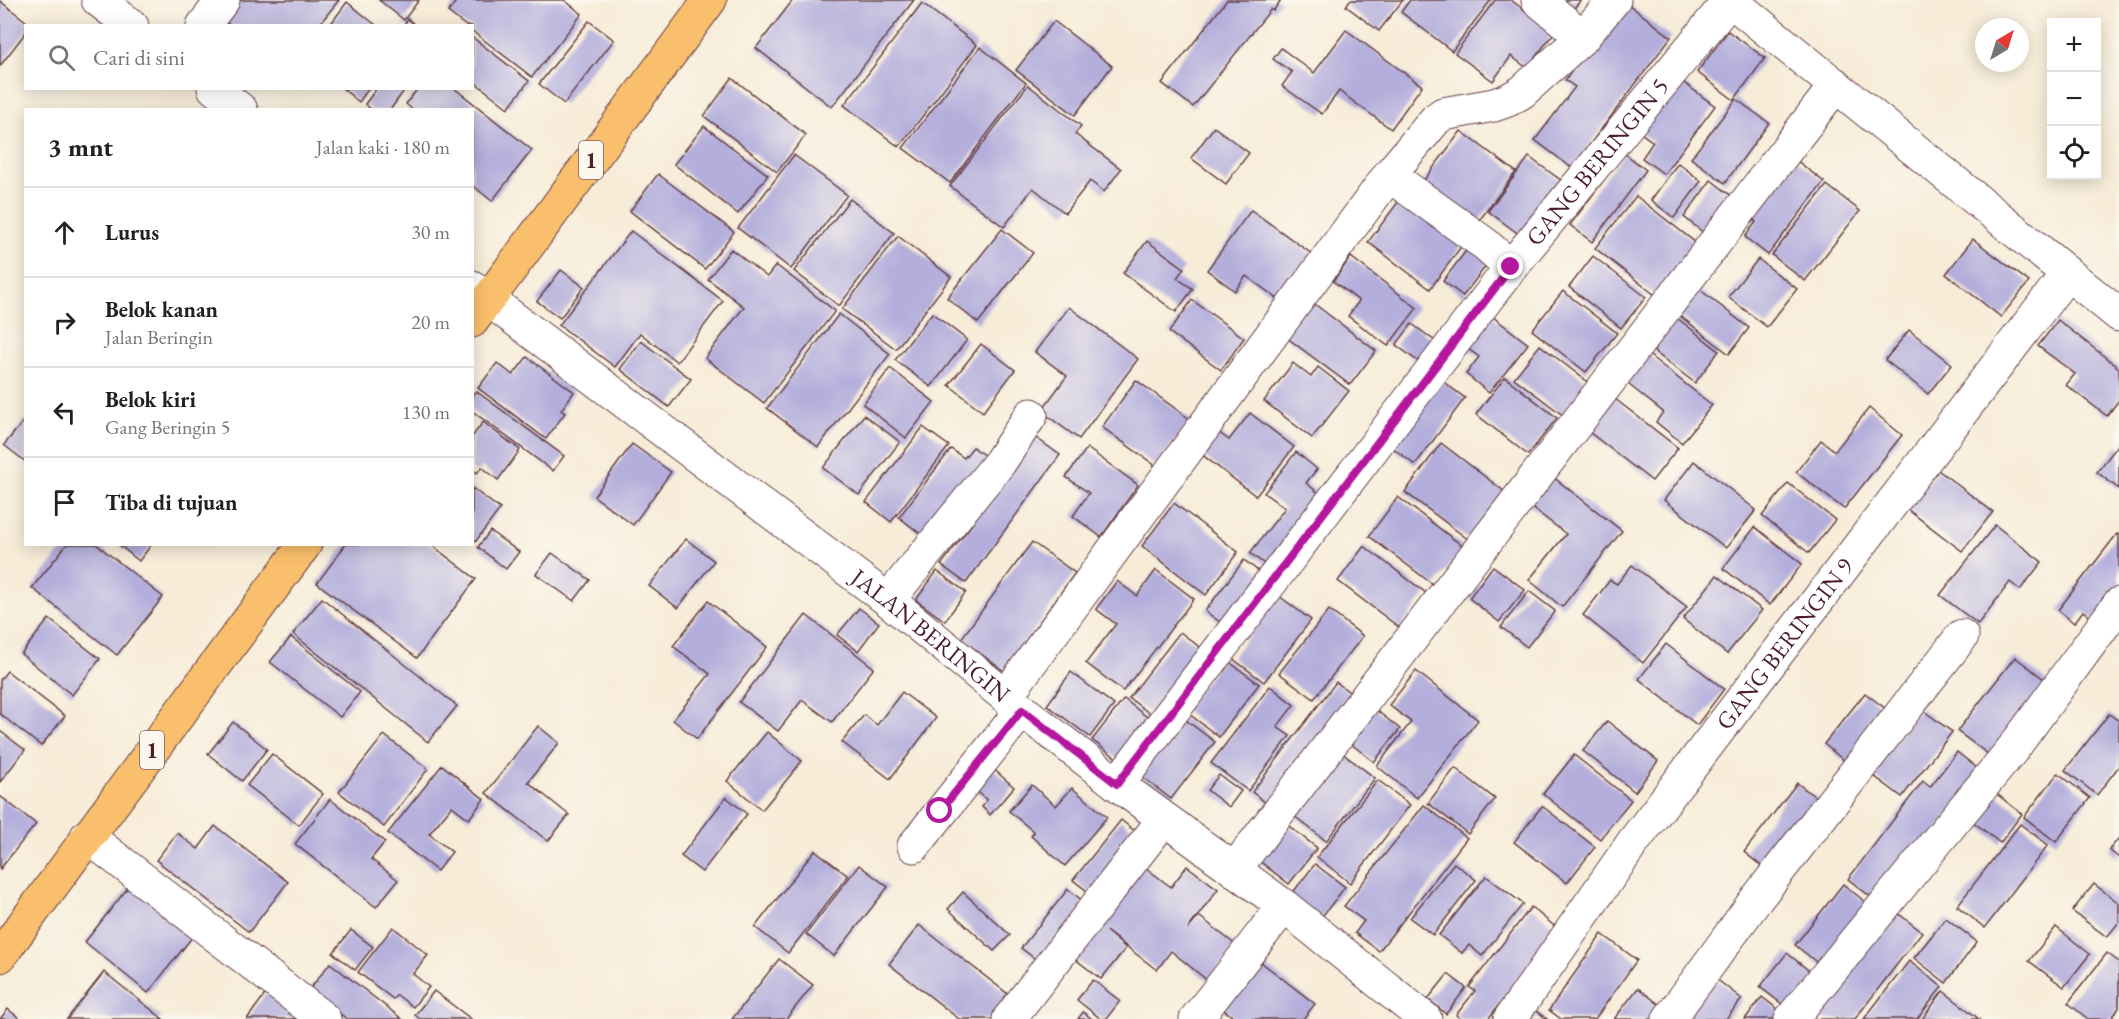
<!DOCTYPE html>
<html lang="id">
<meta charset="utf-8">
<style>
:root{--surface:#fff;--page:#f6f6f6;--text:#202124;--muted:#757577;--line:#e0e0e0}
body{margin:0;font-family:"EB Garamond",serif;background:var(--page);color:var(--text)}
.controls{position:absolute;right:18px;top:18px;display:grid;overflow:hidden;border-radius:0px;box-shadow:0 3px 15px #0003}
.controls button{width:54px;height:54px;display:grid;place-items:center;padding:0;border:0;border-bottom:2px solid var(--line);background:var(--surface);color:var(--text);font:30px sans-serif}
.compass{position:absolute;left:1975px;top:18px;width:54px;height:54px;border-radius:50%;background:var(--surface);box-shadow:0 3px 15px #0003;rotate:38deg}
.stop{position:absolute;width:18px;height:18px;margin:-14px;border:4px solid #b5179e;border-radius:50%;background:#fff}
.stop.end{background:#b5179e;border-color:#fff;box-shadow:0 2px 6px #0008}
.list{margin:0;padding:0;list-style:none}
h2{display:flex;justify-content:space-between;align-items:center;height:78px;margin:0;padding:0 24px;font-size:26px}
h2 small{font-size:20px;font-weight:400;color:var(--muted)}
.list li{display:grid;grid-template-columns:39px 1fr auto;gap:18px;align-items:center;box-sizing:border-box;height:90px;padding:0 24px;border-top:2px solid var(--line)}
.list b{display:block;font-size:22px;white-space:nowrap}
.list p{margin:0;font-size:20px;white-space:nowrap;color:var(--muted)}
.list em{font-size:20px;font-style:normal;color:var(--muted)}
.icon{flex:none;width:33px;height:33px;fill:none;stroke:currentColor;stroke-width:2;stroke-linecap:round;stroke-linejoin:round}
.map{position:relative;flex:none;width:2119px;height:1019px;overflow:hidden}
.search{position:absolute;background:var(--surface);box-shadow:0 3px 15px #0003;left:24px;top:24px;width:450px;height:66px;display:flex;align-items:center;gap:15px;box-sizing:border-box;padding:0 21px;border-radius:0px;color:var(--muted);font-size:22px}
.panel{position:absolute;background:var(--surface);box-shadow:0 3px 15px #0003;left:24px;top:108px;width:450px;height:438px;border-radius:0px}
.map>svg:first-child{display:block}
</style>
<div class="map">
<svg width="2119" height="1019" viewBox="0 0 2119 1019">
<rect width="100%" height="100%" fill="#fbf7ec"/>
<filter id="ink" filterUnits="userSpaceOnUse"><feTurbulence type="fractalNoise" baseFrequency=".0167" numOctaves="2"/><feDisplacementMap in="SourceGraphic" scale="12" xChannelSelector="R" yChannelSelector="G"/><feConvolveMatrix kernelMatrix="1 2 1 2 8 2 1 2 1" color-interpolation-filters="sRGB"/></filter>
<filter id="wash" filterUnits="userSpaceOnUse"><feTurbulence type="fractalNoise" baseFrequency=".008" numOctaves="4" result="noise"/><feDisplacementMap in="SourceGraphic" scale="24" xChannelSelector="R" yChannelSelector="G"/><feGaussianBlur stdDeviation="1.35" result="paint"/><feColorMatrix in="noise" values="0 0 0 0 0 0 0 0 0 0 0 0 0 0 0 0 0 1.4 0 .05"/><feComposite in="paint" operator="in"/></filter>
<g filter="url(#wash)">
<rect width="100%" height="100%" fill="#f7ecd8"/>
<g id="blocks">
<g fill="#b3aedb">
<polygon points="232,0 339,0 318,26 231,26 219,16"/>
<polygon points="379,0 419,0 404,20"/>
<polygon points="457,0 564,0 582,14 532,77 472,31 472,26 466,26 448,12"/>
<polygon points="793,0 914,0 832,107 756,48"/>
<polygon points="1227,0 1281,0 1273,11 1271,9 1193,107 1162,83"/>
<polygon points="1350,0 1403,0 1379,31 1346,6"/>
<polygon points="1410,0 1491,0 1452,51 1401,12"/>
<polygon points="1495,0 1511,0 1554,33 1527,68 1511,56 1493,81 1455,53"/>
<polygon points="1551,0 1581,0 1569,14"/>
<polygon points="0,1 32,26 26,26 26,32 0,66"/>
<polygon points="1624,1 1671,37 1572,168 1535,140 1575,87 1565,80"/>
<polygon points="347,2 377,26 337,26 332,22"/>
<polygon points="922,3 977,45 899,147 844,105"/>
<polygon points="408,19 416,26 403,26"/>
<polygon points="589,21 614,40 564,104 539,84"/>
<polygon points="1054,21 1112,66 1075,115 1016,70"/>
<polygon points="1346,30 1422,86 1391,129 1339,91 1322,114 1282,86 1292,72 1273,59 1281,48 1314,73"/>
<polygon points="1728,31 1765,58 1734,100 1697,72"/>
<polygon points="472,37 529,81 508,108 472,80"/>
<polygon points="980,47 1026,83 950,183 903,148"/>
<polygon points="1676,77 1715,106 1664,174 1642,158 1653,142 1637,130"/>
<polygon points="732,78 806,135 777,172 704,116"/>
<polygon points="1028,85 1081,126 1075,134 1121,169 1104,192 1090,181 1065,213 1033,188 1004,227 950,186"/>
<polygon points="342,88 369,88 359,102"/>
<polygon points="377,88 406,88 390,110 372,110 365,104"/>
<polygon points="418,88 454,88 532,150 492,201 472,185 472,110 413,110 406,104"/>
<polygon points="1736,99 1769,123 1725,183 1691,158"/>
<polygon points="704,126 768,175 738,214 674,164"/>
<polygon points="1214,127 1249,153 1226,184 1191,158"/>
<polygon points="1461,131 1516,172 1475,226 1421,184"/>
<polygon points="1624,153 1646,170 1592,242 1570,225"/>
<polygon points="1787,153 1824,182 1768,255 1745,237 1756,222 1742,211"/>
<polygon points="794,155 847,195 791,269 738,228"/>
<polygon points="1529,157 1562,181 1520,235 1488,211"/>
<polygon points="1678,163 1701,181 1674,218 1651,200"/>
<polygon points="658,174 734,232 705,269 630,211"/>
<polygon points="1711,180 1737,200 1709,237 1684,217"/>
<polygon points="1827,185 1860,211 1805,281 1772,255"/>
<polygon points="1405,193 1466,240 1430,289 1368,242"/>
<polygon points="1636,196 1696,243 1655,295 1595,248"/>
<polygon points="850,199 894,233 839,306 794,271"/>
<polygon points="1251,210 1316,257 1282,302 1246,276 1235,291 1207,270"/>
<polygon points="1002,229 1033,253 978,323 947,298"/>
<polygon points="631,231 723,301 677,362 640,333 615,367 559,325"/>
<polygon points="898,236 951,277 896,349 842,309"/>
<polygon points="1973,239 2029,282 2001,317 1946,274"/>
<polygon points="1147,241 1184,268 1177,278 1193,289 1176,312 1123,273"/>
<polygon points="1472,243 1492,258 1463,296 1443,281"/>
<polygon points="731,249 767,277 776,265 835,311 764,403 705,358 744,307 708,279"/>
<polygon points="1593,256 1646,297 1621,328 1569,287"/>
<polygon points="1351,257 1417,308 1388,346 1348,316 1359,301 1333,281"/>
<polygon points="1758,259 1797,289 1767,327 1728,297"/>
<polygon points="561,270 584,287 560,318 537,301"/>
<polygon points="1699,289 1749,328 1729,354 1679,315"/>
<polygon points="1563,291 1617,333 1586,372 1532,330"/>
<polygon points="1308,299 1376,351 1350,385 1282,334"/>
<polygon points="1192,300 1244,338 1221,370 1169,332"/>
<polygon points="1069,307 1138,359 1079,439 1041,411 1067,376 1035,352"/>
<polygon points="932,313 967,340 931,387 895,360"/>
<polygon points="1488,313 1528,344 1489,393 1466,374 1479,357 1463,345"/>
<polygon points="839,314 890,354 818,447 767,408"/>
<polygon points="1672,314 1719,351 1695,383 1647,346"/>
<polygon points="2058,320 2119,368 2119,400 2107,416 2066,385 2075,374 2038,346"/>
<polygon points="1412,324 1439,344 1423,365 1396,345"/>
<polygon points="1909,330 1952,364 1928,394 1885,360"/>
<polygon points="641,341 691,379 669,407 620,369"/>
<polygon points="981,344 1015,370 983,412 949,385"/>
<polygon points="1540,345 1589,383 1564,416 1514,378"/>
<polygon points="1645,352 1712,405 1682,443 1656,422 1663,412 1623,380"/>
<polygon points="527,357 574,392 561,410 565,413 546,439 478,388 497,363 513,375"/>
<polygon points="1293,363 1311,377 1318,367 1349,391 1312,438 1264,401"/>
<polygon points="890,368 934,402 906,438 863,404"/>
<polygon points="1434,375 1465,398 1415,465 1384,441"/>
<polygon points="1505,377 1557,418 1528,455 1476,414"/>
<polygon points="1136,380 1191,420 1156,466 1102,427"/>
<polygon points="476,391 564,456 553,471 472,411 472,395"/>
<polygon points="1610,395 1678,448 1652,481 1584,428"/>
<polygon points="1869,408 1902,435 1844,509 1796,472 1821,440 1835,451"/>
<polygon points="1250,413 1294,447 1256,496 1201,454 1218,432 1229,440"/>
<polygon points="864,415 900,442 859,495 823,468"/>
<polygon points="26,418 26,462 4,445"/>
<polygon points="483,422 520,450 498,480 482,467 477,473 472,469 472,437"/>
<polygon points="923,427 949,446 891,522 866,502"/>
<polygon points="1035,437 1060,455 966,583 941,565 972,524 965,519"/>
<polygon points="1441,443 1505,492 1469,540 1405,492"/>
<polygon points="632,444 671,472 633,525 594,496"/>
<polygon points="2119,444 2119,489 2097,472"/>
<polygon points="973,447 993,462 931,542 899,517 951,449 964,458"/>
<polygon points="1087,448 1138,485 1101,537 1073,516 1089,493 1066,477"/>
<polygon points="1296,452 1317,469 1306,483 1321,495 1275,572 1250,553 1285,508 1264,493"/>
<polygon points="1694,461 1756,510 1726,548 1664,500"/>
<polygon points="1938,470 1993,512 1962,551 1907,509"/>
<polygon points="1548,473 1622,531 1562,607 1529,580 1566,534 1525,502"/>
<polygon points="1788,483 1835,520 1809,553 1762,516"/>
<polygon points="472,488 500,509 476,541 472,538"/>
<polygon points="1398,497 1464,547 1435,586 1369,536"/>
<polygon points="1174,503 1238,552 1206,595 1142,546"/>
<polygon points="1995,525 2042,562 2020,590 2010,582 1978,624 1940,595"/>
<polygon points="1755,527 1802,564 1770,605 1723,568"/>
<polygon points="490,531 519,552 506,569 478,547"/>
<polygon points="2117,534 2119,535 2119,594 2097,622 2083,611 2074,623 2058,610"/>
<polygon points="686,539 714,561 678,608 649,586"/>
<polygon points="1032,542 1075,573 1004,671 961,639"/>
<polygon points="67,544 96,544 163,597 117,655 32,588"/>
<polygon points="118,544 152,544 139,561"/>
<polygon points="346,544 430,544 476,579 417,658 317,583"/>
<polygon points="1364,546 1426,593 1400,628 1338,581"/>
<polygon points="552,553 590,580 574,601 536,574"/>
<polygon points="1244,560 1267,578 1228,628 1205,611"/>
<polygon points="1632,565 1687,607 1643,663 1583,615 1610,580 1617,584"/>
<polygon points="1493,566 1525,590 1499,622 1469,598"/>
<polygon points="1156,570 1194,599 1123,691 1086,663 1116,624 1096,609 1117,581 1137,596"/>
<polygon points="937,571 966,592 945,621 916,600"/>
<polygon points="1717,575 1762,610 1727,654 1683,619"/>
<polygon points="1529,591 1555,611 1527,647 1501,627"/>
<polygon points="1279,596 1311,620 1264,682 1232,658"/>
<polygon points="322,598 457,706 428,742 293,634"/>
<polygon points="708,601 767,647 697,739 673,720 710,674 673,646"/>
<polygon points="859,608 879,623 858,651 837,635"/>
<polygon points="1329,610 1363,636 1314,699 1279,673"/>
<polygon points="806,615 874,668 832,722 802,700 778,731 739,702"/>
<polygon points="49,619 100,659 72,695 21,654"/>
<polygon points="1180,632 1210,655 1160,721 1129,698"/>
<polygon points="291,637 360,692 340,717 270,662"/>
<polygon points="1666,644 1724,689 1697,725 1639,679"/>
<polygon points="2015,657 2049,683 1992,757 1957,731"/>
<polygon points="1224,658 1259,684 1219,737 1184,710"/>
<polygon points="7,671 65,716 41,746 0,714 0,680"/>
<polygon points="1416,671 1478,720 1417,798 1377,766 1411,722 1389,705"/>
<polygon points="1071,672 1114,705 1090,737 1047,705"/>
<polygon points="1336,682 1360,700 1275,810 1252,792"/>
<polygon points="1270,686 1294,705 1277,727 1290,736 1248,791 1211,763"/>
<polygon points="902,692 936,718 890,779 842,742 864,715 877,725"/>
<polygon points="1865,693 1890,712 1848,764 1824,744"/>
<polygon points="1124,699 1157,725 1126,765 1092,740"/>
<polygon points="1371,706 1400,729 1374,762 1345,739"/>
<polygon points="1920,708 1952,732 1902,797 1870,773"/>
<polygon points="2109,714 2119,721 2119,766 2097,795 2065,770"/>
<polygon points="1179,715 1215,742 1171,799 1136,772"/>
<polygon points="1607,721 1658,761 1635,792 1583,751"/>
<polygon points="233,722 267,749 242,781 208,754"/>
<polygon points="538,726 559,743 528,782 569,815 548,841 486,793"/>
<polygon points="0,731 25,750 0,782"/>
<polygon points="767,732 802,761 762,810 727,781"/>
<polygon points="384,735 428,769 384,827 339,792"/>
<polygon points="1957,752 1982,772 1880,904 1848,879 1923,781 1930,787"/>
<polygon points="1342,753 1375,778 1326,841 1293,815"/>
<polygon points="272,754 323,794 299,825 247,785"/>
<polygon points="1574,755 1631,800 1600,839 1543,794"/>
<polygon points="442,765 484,799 469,819 452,806 429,834 452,852 437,871 388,833"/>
<polygon points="990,766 1014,787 990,815 982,807 987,800 972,787"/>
<polygon points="1455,768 1495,799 1468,834 1428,803"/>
<polygon points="2058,773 2090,798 2056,842 2024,817"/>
<polygon points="1219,775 1241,791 1229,807 1207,790"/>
<polygon points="1378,780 1410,805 1350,883 1317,857"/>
<polygon points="1797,783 1823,803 1769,872 1744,852"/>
<polygon points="1032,785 1056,806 1072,788 1107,817 1065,866 1031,836 1034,832 1009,811"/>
<polygon points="1988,787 2022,814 2000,843 1966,816"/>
<polygon points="0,796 36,824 0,869"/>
<polygon points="726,797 747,814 702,872 681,856"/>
<polygon points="330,799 385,842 371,859 398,880 376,907 295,844"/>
<polygon points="1424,805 1467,838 1379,951 1355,933 1364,921 1344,906"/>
<polygon points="1542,806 1595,847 1567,883 1514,842"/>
<polygon points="1121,820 1147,841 1100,901 1073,880"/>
<polygon points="1281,820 1317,848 1289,884 1253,856"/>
<polygon points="2020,824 2048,845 1985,928 1957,906"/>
<polygon points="215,826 288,882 249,932 156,860 177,833 198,849"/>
<polygon points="2119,838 2119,858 2109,850"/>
<polygon points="815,850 848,876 788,953 755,927"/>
<polygon points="1134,859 1171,887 1187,866 1218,889 1188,929 1199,916 1237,946 1208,981 1171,951 1157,970 1106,931 1126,948 1101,979 1066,952"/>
<polygon points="1454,863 1476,880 1433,935 1410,918"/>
<polygon points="1315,864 1345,887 1320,919 1290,896"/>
<polygon points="859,865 888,887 834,956 806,934"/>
<polygon points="1486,876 1523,904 1482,956 1469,945 1462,953 1439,935"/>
<polygon points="1843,884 1872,907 1824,968 1795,945"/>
<polygon points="2094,884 2119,903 2119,922 2107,937 2072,911"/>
<polygon points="130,885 193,936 148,993 85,942"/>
<polygon points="1068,889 1089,906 1043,965 1021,948"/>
<polygon points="963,892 1010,935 994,951 948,909"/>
<polygon points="1531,907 1558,929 1488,1019 1461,1019 1456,1015 1475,991 1469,987"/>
<polygon points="1895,911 1922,932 1855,1019 1811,1019"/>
<polygon points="1946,918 1977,942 1946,983 1914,958"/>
<polygon points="919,925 1013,998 997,1019 959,1019 889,964"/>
<polygon points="393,927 428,955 413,974 429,987 413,1007 397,995 393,999 358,972"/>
<polygon points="2056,927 2090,954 2064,987 2029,961"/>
<polygon points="351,930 373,947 355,970 333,953"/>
<polygon points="1602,934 1637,960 1595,1019 1561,1019 1549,1010"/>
<polygon points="1787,953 1817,977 1790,1010 1760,987"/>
<polygon points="2107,953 2119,962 2119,1008 2111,1019 2088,1019 2068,1003"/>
<polygon points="779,959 813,985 786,1019 732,1019"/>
<polygon points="1257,959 1315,1004 1303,1019 1236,1019 1220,1007"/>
<polygon points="1909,961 1942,987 1917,1019 1864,1019"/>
<polygon points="330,963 402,1019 347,1019 309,990"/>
<polygon points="104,972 163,1019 67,1019"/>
<polygon points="1448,974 1466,988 1446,1014 1428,999"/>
<polygon points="1710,974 1742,999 1726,1019 1675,1019"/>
<polygon points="1093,980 1120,1001 1106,1019 1101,1019 1077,1000"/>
<polygon points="1638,988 1669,1012 1664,1019 1614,1019"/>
<polygon points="434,991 471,1019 420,1019 415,1015"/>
<polygon points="1943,991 1979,1019 1922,1019"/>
<polygon points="266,993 301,1019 247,1019"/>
<polygon points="1762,997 1788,1017 1786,1019 1745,1019"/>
<polygon points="1531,1007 1547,1019 1522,1019"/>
<polygon points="8,1009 20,1019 0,1019"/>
<polygon points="1083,1012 1092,1019 1078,1019"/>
</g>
</g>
</g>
<g filter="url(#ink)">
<use href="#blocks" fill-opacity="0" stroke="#643e45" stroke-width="1.5"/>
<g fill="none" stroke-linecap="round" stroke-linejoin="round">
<defs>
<g id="minor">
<polyline points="98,0 132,26"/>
<polyline points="1538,0 1583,37"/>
<polyline points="1730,0 2119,315"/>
<polyline points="203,26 223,0"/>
<polyline points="214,88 241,110"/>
<polyline points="1389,175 1485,244 1511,267"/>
<path id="s1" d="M472,287L888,600L1022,710L1117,784L1284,906L1425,1019"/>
<polyline points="888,600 1000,462 1031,415"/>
<polyline points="1006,696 1389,175 1436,119 1443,114 1494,105 1508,100 1522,92 1583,37 1614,0"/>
<path id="s2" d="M1117,784L1511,267L1730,0"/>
<polyline points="87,836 324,1019"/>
<polyline points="914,846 1022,710"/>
<polyline points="1234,870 1836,85"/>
<polyline points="1009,1019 1164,819"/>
<polyline points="1196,1019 1284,906"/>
<path id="s3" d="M1510,1019L1634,841L2067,274"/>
<polyline points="1669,1019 1755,901 1962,636"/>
<polyline points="1791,1019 2012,750 2119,604"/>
</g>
<g id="highway">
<polyline points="472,321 710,0"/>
<polyline points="0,956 305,544"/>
</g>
</defs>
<use href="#minor" stroke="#643e45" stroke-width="35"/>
<use href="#highway" stroke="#643e45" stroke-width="35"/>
<use href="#minor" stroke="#fff" stroke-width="33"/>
<use href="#highway" stroke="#f9bf6c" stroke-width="33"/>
</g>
</g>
<g fill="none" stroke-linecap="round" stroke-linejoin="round" filter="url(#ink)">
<polyline stroke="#b5179e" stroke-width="8" points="940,811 1022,710 1117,784 1511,267"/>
</g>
<g text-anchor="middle" stroke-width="6" stroke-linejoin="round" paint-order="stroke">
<g fill="#fbf7ec" stroke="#7f6065" stroke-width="1.5">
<rect x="579" y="141" width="24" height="38" rx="4.5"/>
<rect x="140" y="731" width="24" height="38" rx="4.5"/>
</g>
<g font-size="22" font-weight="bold" fill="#4a1f2b">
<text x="591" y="168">1</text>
<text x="152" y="758">1</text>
</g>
<g font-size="24" fill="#4a1f2b" stroke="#fbf7ec">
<text dy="8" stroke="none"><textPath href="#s2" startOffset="786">GANG BERINGIN 5</textPath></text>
<text dy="8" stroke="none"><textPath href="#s1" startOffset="576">JALAN BERINGIN</textPath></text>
<text dy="8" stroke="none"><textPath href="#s3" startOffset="465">GANG BERINGIN 9</textPath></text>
</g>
</g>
</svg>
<div class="controls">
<button>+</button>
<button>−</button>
<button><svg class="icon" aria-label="locate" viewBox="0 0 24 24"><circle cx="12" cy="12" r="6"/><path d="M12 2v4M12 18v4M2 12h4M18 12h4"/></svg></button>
</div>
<svg class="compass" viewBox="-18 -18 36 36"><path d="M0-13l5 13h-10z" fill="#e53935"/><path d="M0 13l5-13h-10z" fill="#757577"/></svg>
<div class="stop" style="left:940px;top:811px"></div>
<div class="stop end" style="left:1511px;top:267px"></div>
<div class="search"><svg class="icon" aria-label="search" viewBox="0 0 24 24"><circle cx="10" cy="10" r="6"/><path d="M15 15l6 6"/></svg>Cari di sini</div>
<section class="panel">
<h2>3 mnt<small>Jalan kaki · 180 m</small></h2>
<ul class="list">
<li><svg class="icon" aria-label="ahead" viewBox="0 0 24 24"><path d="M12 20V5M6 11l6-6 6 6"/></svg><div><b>Lurus</b></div><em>30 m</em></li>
<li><svg class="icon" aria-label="right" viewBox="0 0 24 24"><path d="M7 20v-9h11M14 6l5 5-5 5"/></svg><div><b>Belok kanan</b><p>Jalan Beringin</p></div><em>20 m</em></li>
<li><svg class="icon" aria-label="left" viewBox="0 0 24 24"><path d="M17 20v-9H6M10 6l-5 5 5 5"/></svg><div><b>Belok kiri</b><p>Gang Beringin 5</p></div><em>130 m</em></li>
<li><svg class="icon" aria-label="arrive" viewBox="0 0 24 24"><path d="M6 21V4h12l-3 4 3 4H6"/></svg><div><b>Tiba di tujuan</b></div></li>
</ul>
</section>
</div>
